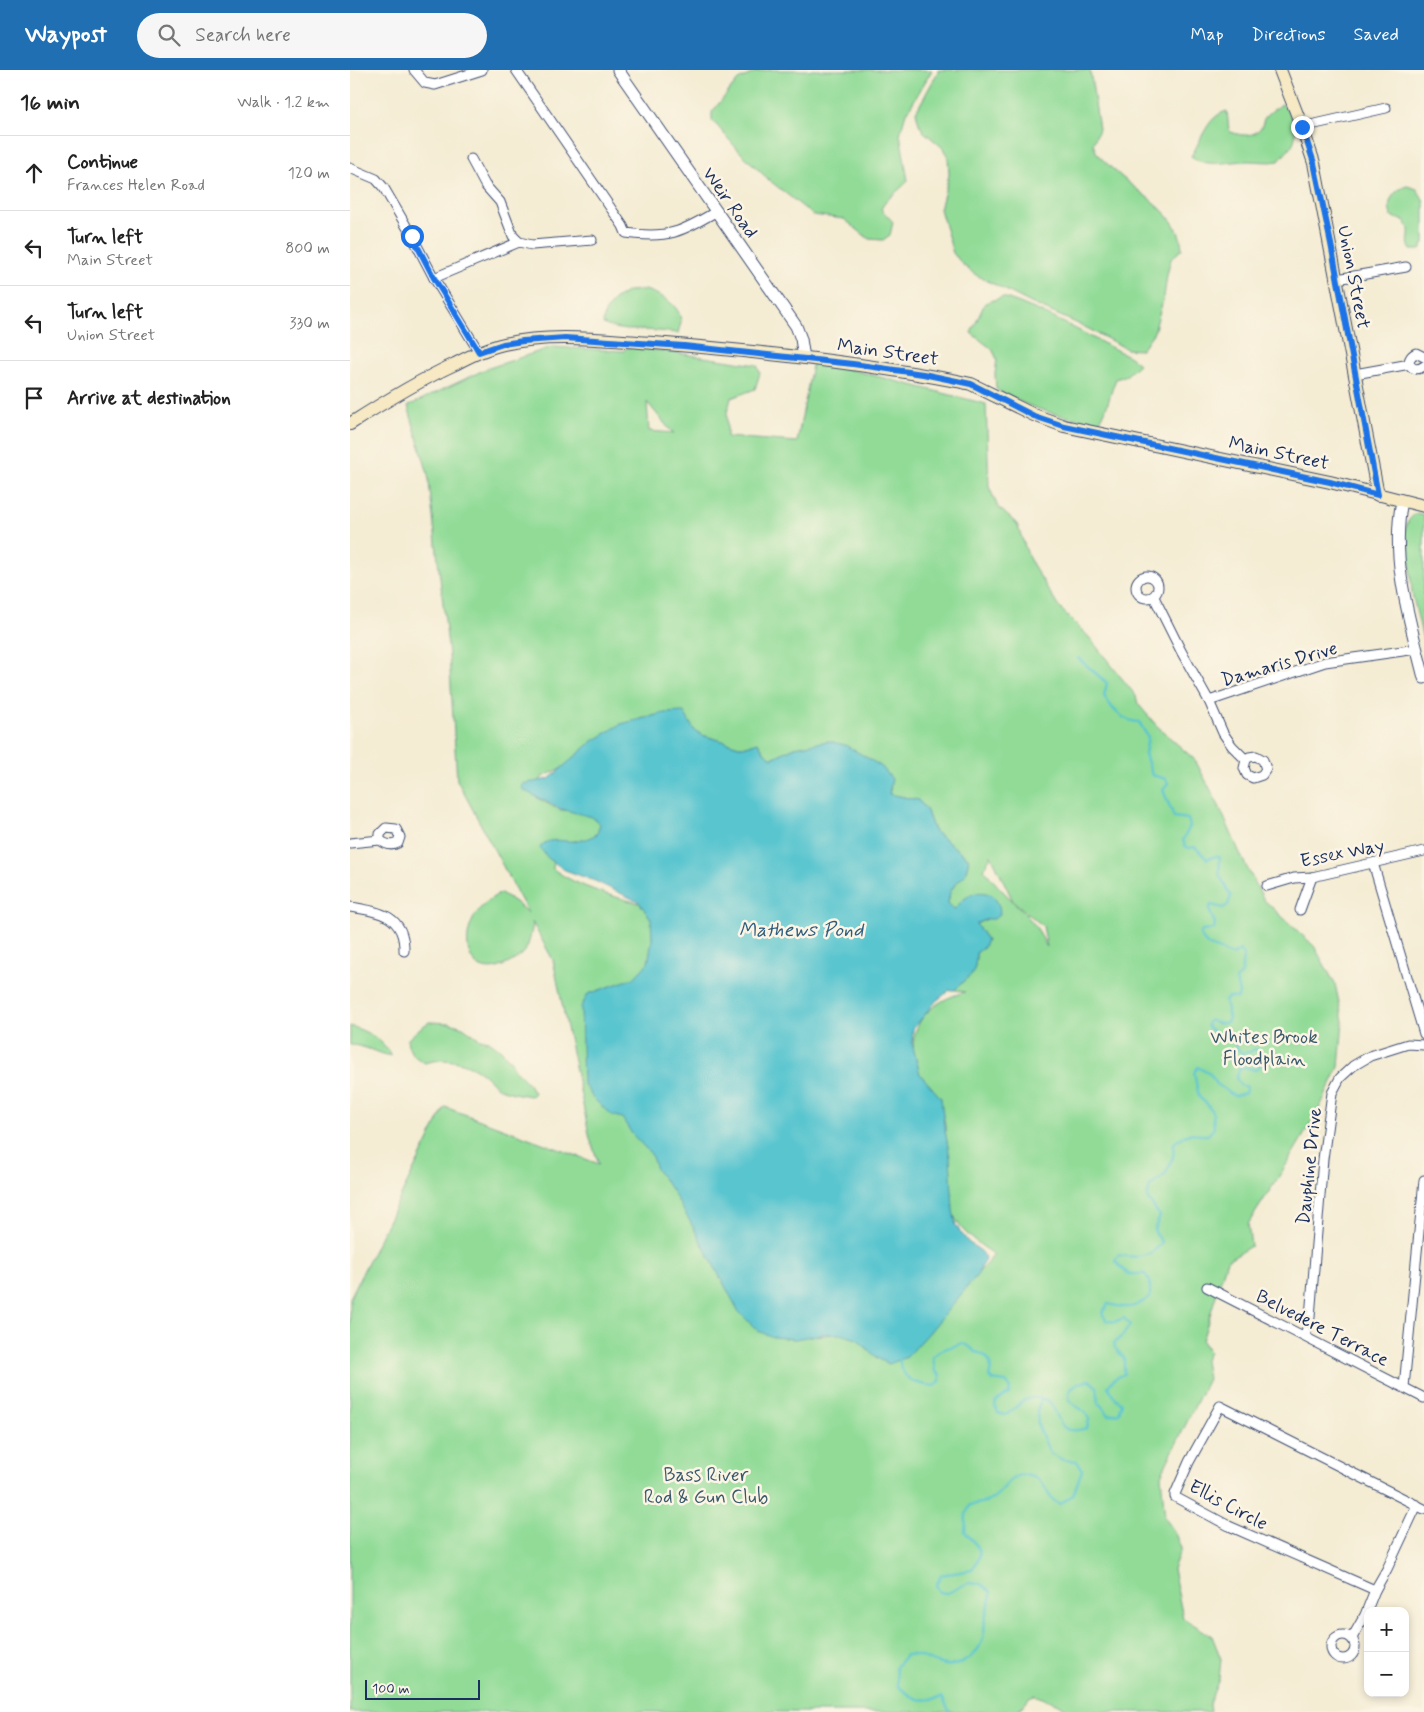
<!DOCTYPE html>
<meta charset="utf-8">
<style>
:root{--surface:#fff;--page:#f6f6f6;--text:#222;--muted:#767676;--line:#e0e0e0;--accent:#1f6fb2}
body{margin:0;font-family:Mynerve,sans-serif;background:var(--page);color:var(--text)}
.controls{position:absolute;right:15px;bottom:15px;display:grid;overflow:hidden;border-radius:10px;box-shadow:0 2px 8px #0003}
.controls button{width:45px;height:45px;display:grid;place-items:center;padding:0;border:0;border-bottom:1px solid var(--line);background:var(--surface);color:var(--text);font:25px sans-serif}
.scale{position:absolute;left:15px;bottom:12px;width:115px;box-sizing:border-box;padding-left:5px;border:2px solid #1b2f5e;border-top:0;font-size:14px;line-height:18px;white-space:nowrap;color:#1b2f5e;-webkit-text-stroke:4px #fcf5e5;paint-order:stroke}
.stop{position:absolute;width:15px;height:15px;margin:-11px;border:4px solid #1a73e8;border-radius:50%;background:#fff}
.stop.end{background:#1a73e8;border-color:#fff;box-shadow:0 1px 5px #0008}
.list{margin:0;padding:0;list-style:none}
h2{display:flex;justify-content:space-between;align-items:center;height:65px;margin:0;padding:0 20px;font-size:21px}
h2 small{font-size:16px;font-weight:400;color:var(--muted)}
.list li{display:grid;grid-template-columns:32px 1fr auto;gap:15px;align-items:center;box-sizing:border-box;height:75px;padding:0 20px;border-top:1px solid var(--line)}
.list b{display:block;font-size:19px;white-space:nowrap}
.list p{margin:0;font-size:16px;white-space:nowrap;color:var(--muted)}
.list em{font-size:16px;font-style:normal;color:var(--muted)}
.icon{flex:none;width:28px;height:28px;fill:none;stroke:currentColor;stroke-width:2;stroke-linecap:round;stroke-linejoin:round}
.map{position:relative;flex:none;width:1074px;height:1642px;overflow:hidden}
header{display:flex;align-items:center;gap:30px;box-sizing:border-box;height:70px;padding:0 25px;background:var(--accent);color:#fff}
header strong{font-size:24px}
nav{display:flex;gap:28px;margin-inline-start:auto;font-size:18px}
.search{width:350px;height:45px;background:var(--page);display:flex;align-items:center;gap:12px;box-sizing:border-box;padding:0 18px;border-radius:28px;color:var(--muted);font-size:19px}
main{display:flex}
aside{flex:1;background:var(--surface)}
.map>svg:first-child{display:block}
</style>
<header>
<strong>Waypost</strong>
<div class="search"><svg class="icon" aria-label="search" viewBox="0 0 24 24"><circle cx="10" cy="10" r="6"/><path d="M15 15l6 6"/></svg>Search here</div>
<nav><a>Map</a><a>Directions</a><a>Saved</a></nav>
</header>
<main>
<aside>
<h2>16 min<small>Walk · 1.2 km</small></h2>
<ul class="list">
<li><svg class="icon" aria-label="ahead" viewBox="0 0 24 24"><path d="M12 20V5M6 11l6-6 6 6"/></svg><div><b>Continue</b><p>Frances Helen Road</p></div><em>120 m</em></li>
<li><svg class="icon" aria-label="left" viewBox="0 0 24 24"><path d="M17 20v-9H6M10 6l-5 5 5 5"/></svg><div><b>Turn left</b><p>Main Street</p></div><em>800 m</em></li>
<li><svg class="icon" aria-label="left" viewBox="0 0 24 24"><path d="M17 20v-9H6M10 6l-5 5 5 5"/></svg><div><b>Turn left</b><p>Union Street</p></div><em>330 m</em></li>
<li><svg class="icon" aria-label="arrive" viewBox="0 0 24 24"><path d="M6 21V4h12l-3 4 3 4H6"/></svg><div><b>Arrive at destination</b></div></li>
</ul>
</aside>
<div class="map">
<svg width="1074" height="1642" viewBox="0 0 1074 1642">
<rect width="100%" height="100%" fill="#fcf5e5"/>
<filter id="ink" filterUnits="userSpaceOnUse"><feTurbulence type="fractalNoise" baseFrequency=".02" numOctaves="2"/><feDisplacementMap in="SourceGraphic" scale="10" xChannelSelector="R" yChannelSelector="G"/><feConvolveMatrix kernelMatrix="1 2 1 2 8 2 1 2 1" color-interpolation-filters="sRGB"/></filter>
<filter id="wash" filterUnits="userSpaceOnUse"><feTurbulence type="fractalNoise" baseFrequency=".0096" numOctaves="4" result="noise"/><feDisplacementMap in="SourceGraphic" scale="20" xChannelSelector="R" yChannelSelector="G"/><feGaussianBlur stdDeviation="1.12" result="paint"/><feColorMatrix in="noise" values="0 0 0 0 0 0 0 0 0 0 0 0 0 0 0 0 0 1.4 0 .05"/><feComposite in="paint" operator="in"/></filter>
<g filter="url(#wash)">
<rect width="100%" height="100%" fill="#f4ecd3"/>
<g fill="#91db97" stroke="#56857a" fill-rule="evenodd">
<path d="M420,0H582L555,46L550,64L558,111C548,122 538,126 531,139L543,152L540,165L533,170L519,169L494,149L463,145L419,110L389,81L362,50V42L388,10L406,2Z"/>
<path d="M589,0H740L749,59L743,74L747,84C757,94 768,104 779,113C800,130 831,149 832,179L821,189L817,205L814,227L804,262L791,280L777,279L733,256L681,233L626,205L614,196L603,183L590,139L599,105L598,87L592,77L574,62L569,54L566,42Z"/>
<path d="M932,34C940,41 947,56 945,67C944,76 934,84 929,91C918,93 909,91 898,91C879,91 857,99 841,86C852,70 857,46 877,41L879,61C889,66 905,68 911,57C913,54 913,52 914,49C918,43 926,38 932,34Z"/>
<path d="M1057,116L1067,119L1074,131V173L1070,180H1061C1056,172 1060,168 1059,159C1058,156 1056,153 1055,151L1042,147C1035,133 1043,120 1057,116Z"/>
<path d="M295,220C309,224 330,234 331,251C331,254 329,259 328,263C316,262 304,260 292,260C277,260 266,260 253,254L255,242L264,230L278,221Z"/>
<path d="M653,227C698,242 738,266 780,287L789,294L777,305L766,309C760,323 758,338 750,351C716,350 675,337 646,319L645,304L647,289L642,279L621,263L635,233Z"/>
<path d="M202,277L274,281L276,278L286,277L407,295L410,303L405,319L381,328L377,343V367L447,372L463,290L636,334L639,417L648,437L667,454L679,488L708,536L738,566L786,626L788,634L807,656L845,690L869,736L893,790L914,830L964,876L985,914L993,951L989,997L968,1041L933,1100L898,1154L901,1176L877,1190L852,1271L859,1282L855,1290L858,1309L811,1405L815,1448L824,1461L831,1478L823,1499L833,1548L862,1566L871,1589L869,1609L859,1634L860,1642H721L709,1634L684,1625L679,1627L676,1633L665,1642H0V1228L95,1037L249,1094L240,1069L203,890L182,852L183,855C181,863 179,875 175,881C172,886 164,890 159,893C111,920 100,846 151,823L165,832L178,843L107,710L99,585L78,404L58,336L136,299ZM297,332L320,360L324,363L299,361ZM318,644L352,665L389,676H397L408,672L414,682L422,688L445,677L458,675L541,717L539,724L568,730L576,739L584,761L619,789L615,805L606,813L600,822L598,833L604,839L608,837L637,849L626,854L637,870L633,878L626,883C626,908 618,904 605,920L615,922C567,935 550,970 574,1015C581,1027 594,1041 595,1055C597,1074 591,1094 594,1113C596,1129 603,1149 614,1161C623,1170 635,1178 644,1185L554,1286L505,1261L468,1266L432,1250L283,1061L314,867L296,835C265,827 229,818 203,799L205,780L223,771L248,769L265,734L227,741L210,740L187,728L186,723L192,707L236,687L272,666L293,647ZM641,785L663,831L693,856L697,877C694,873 692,867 690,863C675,839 650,822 634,799Z"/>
<path d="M1067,443L1074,445V537L1072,543H1074V573L1062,523L1058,468L1055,467C1055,456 1057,449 1067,443Z"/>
<path d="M79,952L100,953L113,957L130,969L139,971L150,979L160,990L166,1001L179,1014L184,1023L181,1026C172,1025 158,1022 150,1019C144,1015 138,1008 132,1003C116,991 95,987 75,993C64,987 59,983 57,970L69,959Z"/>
<path d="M0,956C17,961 34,970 41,986C27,983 13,975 0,975Z"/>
</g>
<path fill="#58c5cf" stroke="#3a7a96" d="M334,642L344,660L352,665L389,676H397L408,672L414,682L422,688L445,677L478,671L495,675L516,687L532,697L542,709L539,724L568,730L576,739L584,761L619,789L615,805L606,813L600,822L598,833L604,839L607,837C620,817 649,816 650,844L644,849H637L626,854L637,870L633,878L626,883C626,909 618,904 605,920H600L586,931L563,959L562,973L570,1004L591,1028L594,1055L600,1087L603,1140L606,1156L618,1172L631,1181L635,1188L628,1204L578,1264L557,1287L539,1294L527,1288L507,1269L490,1264H473L445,1269L423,1267L408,1261L389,1242L342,1155L321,1119L306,1099L301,1084L282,1064L272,1048L261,1045L243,1028L233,1013L231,937L238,924L284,908L298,893L302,870L301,849L289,832L245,811L215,800L198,788L190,778C197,765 216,773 228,771C235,770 241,767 247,764L250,754L242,747L211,739L173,720L172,714L199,709L243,671L271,654L314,643Z"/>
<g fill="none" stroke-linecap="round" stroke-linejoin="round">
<g stroke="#58c5cf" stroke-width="2.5">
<path d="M549,1287C551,1310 564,1314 585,1316L590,1311V1305L585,1301L583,1287C592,1277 601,1278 612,1273L620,1277L625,1282C638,1284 644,1293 639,1306L642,1310L656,1312L660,1317L659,1324L646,1331L645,1337L648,1343L655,1345C669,1338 672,1324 691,1329"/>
<path d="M600,1642L592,1627C570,1632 565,1631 548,1616L546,1597L556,1585C573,1583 581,1594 596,1595C612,1597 629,1584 633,1568C635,1561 634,1555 635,1548C637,1539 641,1532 641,1522L631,1514L618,1513L598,1523L590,1522L586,1515L591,1505L622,1500C636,1480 629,1479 615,1462L616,1444L620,1435C627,1433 637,1433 642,1429C659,1417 662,1396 687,1409C697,1414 696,1429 710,1434L723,1425L732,1400L727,1391L713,1390L700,1383L688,1356L687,1341L691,1329L699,1331C713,1349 705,1367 737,1358L739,1349L735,1342L719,1331V1321L727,1314L739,1310L747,1317L749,1333L759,1345L769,1343L772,1333L765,1328L758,1316L764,1309L774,1304V1288L765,1278L764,1273L773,1265L780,1255L774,1248L764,1252L756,1250L752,1243L758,1234C777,1239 784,1239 800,1227V1211L795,1204H778L765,1191L768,1185C788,1188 798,1189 812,1173L804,1160L810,1146L797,1128L800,1116L815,1105L823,1087L824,1073L834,1066L842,1063L849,1065H858L864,1058L863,1044L858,1035L849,1027L844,1003L848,997L860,1004L867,1014L884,1026L895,1023L897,1017L890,1015L886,1008L890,999L896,997L905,1000L909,998L912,988L908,980L904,979L900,982L892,983C884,977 883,969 877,962L867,965L857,956L858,952L860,950C866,954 870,954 877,952L879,948L875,931L878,927L888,928L889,923L886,910L892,903V892L894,885L890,880L883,885C877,885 876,882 871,880C860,877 857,876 850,865L852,861L864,859L865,853L859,840L861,835L873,838L878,835L881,826L869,804L870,787L866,786L857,789L845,777L839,778L835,776L833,770L840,756L838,749L824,747L813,720L818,714L816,709L802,705L795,684L798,667L789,652C772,651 763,640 754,626L757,613L728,588"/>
</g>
</g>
</g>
<g filter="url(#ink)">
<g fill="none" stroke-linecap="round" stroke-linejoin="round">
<defs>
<g id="minor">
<polyline points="64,0 75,13 85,15 132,0"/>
<path d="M166,0L273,156L276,163C318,169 332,162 367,141"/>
<polyline points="952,57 1036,38"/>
<polyline points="121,89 135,115 150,132 163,166 169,172"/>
<polyline points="0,98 26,109 34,118 62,166 84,208 129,282"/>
<polyline points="84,208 169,172 182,175 242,170"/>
<polyline points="987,209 1056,197"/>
<path d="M1074,287L1066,283C1052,290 1062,305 1074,296"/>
<polyline points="1005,304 1060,294"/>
<circle cx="797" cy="517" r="11"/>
<polyline points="804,527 831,581 859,631 873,663 882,676 896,690 899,687 906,686 913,690 916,699 912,705 903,708 897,705 894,698 896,690"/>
<polyline points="859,631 975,592 1067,579"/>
<path d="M0,773L30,770C35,774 41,777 48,773L50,767L46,759L36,758L30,764V770"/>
<polyline points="1023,793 1074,964"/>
<polyline points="917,816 944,808 962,807 1074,781"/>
<path d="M0,837C30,841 55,846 54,881"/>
<polyline points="950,840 962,807"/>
<polyline points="857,1217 1074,1328"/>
<polyline points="955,1266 960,1247 973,1089 982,1023 990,1008 1003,996 1020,986 1058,974 1074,975"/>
<polyline points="1054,1317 1074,1110"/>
<polyline points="1025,1520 879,1456 825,1427 825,1424 839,1392 870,1336 1074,1439"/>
<circle cx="993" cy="1577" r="12"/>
<polyline points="1002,1568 1015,1545 1025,1520 1037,1499 1067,1435"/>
</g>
<g id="tertiary">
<polyline points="268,0 446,256 451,269 454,288"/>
<path d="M1052,431C1040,490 1060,551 1074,608"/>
</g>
<g id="secondary">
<polyline points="930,0 952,57 964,93 1028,425"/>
<path d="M0,354C34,332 68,311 105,294C120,286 136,278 154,274C203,263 254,270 304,273C405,281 507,292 607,311L621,314L684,345L714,356L980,412L1074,436"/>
</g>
</defs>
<use href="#minor" stroke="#3c4b70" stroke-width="11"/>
<use href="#tertiary" stroke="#3c4b70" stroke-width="13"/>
<use href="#secondary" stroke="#3c4b70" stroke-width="14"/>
<use href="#minor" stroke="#fff" stroke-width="9"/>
<use href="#tertiary" stroke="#fff" stroke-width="11"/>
<use href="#secondary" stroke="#f6e9c3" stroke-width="12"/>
</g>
</g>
<g fill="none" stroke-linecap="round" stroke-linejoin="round" filter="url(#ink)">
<polyline stroke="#1a73e8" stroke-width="6" points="62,166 84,208 129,282 153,274 173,271 215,268 334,276 503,294 573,304 621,314 684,346 714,356 980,412 1028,425 981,174 964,93 952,57"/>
</g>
<g text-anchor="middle" stroke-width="5" stroke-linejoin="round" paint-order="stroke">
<g font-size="19" fill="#1b2f5e" stroke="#fcf5e5">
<text transform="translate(381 132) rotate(55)" y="7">Weir Road</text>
<text transform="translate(1005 207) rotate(79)" y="7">Union Street</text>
<text transform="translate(538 281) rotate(8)" y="7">Main Street</text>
<text transform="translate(929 382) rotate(12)" y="7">Main Street</text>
<text transform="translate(929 593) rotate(-16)" y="7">Damaris Drive</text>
<text transform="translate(992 782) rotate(-11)" y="7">Essex Way</text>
<text transform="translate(958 1096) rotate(-84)" y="7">Dauphine Drive</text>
<text transform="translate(973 1257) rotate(27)" y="7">Belvedere Terrace</text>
<text transform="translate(879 1434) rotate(28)" y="7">Ellis Circle</text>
</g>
<g font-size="19" fill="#385a6c" stroke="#fcf5e5">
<text x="914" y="973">Whites Brook<tspan x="914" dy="22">Floodplain</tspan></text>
<text x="356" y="1411">Bass River<tspan x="356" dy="22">Rod &amp; Gun Club</tspan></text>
</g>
<g font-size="20" font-style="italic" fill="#2d5c80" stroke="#fcf5e5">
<text x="451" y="866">Mathews Pond</text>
</g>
</g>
</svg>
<div class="controls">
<button>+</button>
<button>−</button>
</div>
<div class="scale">100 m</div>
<div class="stop" style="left:62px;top:166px"></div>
<div class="stop end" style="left:952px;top:57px"></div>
</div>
</main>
